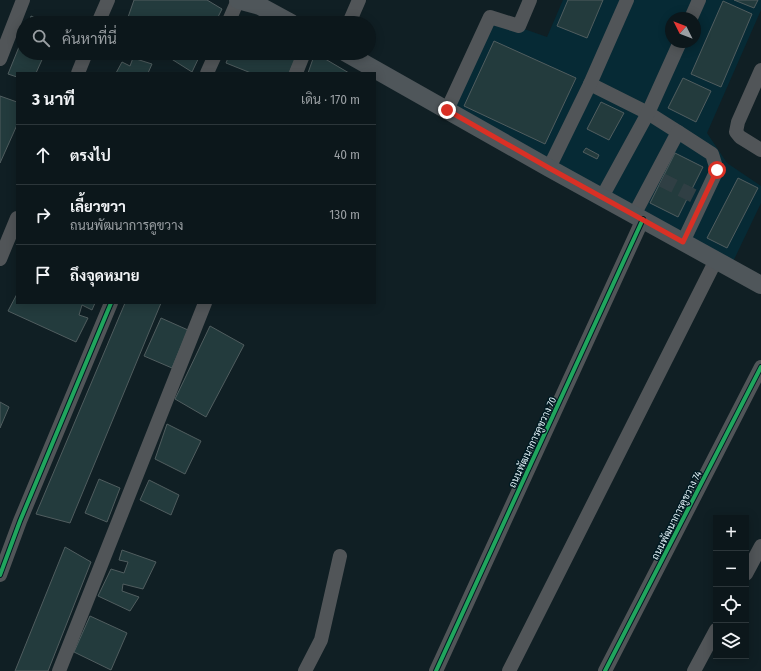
<!DOCTYPE html>
<html lang="th">
<meta charset="utf-8">
<style>
:root{--surface:#0c171b;--page:#152024;--text:#f1f3f6;--muted:#9a9fa3;--line:#2c363a}
body{margin:0;font-family:"Fira Sans Condensed",Sarabun,sans-serif;background:var(--page);color:var(--text)}
.controls{position:absolute;right:12px;bottom:12px;display:grid;overflow:hidden;border-radius:0px;box-shadow:0 2px 10px #0003}
.controls button{width:36px;height:36px;display:grid;place-items:center;padding:0;border:0;border-bottom:1px solid var(--line);background:var(--surface);color:var(--text);font:20px sans-serif}
.compass{position:absolute;left:665px;top:12px;width:36px;height:36px;border-radius:50%;background:var(--surface);box-shadow:0 2px 10px #0003;rotate:312deg}
.stop{position:absolute;width:12px;height:12px;margin:-9px;border:3px solid #d93025;border-radius:50%;background:#fff}
.stop.end{background:#d93025;border-color:#fff;box-shadow:0 1px 4px #0008}
.list{margin:0;padding:0;list-style:none}
h2{display:flex;justify-content:space-between;align-items:center;height:52px;margin:0;padding:0 16px;font-size:17px}
h2 small{font-size:13px;font-weight:400;color:var(--muted)}
.list li{display:grid;grid-template-columns:26px 1fr auto;gap:12px;align-items:center;box-sizing:border-box;height:60px;padding:0 16px;border-top:1px solid var(--line)}
.list b{display:block;font-size:15px;white-space:nowrap}
.list p{margin:0;font-size:13px;white-space:nowrap;color:var(--muted)}
.list em{font-size:13px;font-style:normal;color:var(--muted)}
.icon{flex:none;width:22px;height:22px;fill:none;stroke:currentColor;stroke-width:2;stroke-linecap:round;stroke-linejoin:round}
.map{position:relative;flex:none;width:761px;height:671px;overflow:hidden}
.search{position:absolute;background:var(--surface);box-shadow:0 2px 10px #0003;left:16px;top:16px;width:360px;height:44px;display:flex;align-items:center;gap:10px;box-sizing:border-box;padding:0 14px;border-radius:22px;color:var(--muted);font-size:15px}
.panel{position:absolute;background:var(--surface);box-shadow:0 2px 10px #0003;left:16px;top:72px;width:360px;height:232px;border-radius:0px}
.map>svg:first-child{display:block}
</style>
<div class="map">
<svg width="761" height="671" viewBox="0 0 761 671">
<rect width="100%" height="100%" fill="#101f24"/>
<path fill="#062a35" fill-rule="evenodd" d="M563,0H761V10L707,133L727,163L761,186V203L730,268L447,110L490,17L547,37ZM671,18H695V42H671Z"/>
<g fill="#233b3d" stroke="#505d5f">
<polygon points="134,0 207,0 222,9 215,23 126,23"/>
<polygon points="568,0 603,0 587,38 557,26"/>
<polygon points="734,0 758,0 754,8"/>
<polygon points="723,1 752,14 721,87 691,74"/>
<polygon points="31,16 47,23 29,23"/>
<polygon points="245,17 255,23 243,23"/>
<polygon points="23,37 23,53 45,53 36,73 17,73 17,77 8,74"/>
<polygon points="494,41 576,78 545,144 464,106"/>
<polygon points="162,53 201,53 192,72"/>
<polygon points="230,53 298,53 289,73 251,73 226,63"/>
<polygon points="315,53 349,73 308,73"/>
<polygon points="133,58 152,64 148,73 116,73 122,62 130,66"/>
<polygon points="683,78 711,91 696,122 668,108"/>
<polygon points="0,96 17,102 17,125 0,163"/>
<polygon points="601,102 624,113 609,140 587,129"/>
<polygon points="586,148 599,155 597,159 583,152"/>
<polygon points="675,153 703,167 678,217 650,203"/>
<polygon points="738,178 758,188 727,248 707,238"/>
<polygon points="17,294 17,303 95,303 92,310 82,305 79,315 88,318 76,342 8,311"/>
<polygon points="125,303 161,303 70,523 36,514"/>
<polygon points="161,318 188,330 172,368 144,356"/>
<polygon points="210,326 244,345 206,417 175,399"/>
<polygon points="0,402 9,407 0,428"/>
<polygon points="167,424 201,441 185,474 155,459"/>
<polygon points="99,479 120,488 107,522 85,513"/>
<polygon points="149,480 179,495 171,515 140,500"/>
<polygon points="65,547 91,562 48,671 15,671"/>
<polygon points="122,550 156,562 143,589 123,584 122,591 139,597 130,611 98,596 111,569 124,573 128,562 119,560"/>
<polygon points="90,616 127,633 111,670 74,652"/>
</g>
<g fill="none" stroke-linecap="round" stroke-linejoin="round">
<polyline stroke="#303f44" stroke-width="14" stroke-dasharray="14 7" stroke-linecap="butt" points="662,180 694,196"/>
<g stroke="#515558" stroke-width="14">
<polyline points="691,18 699,0"/>
<polyline points="98,23 108,0"/>
<polyline points="228,23 238,0"/>
<polyline points="349,23 359,0"/>
<polyline points="0,59 23,0"/>
<polyline points="761,70 738,122 736,132 740,137 761,150"/>
<polyline points="78,73 86,53"/>
<polyline points="207,73 216,53"/>
<polyline points="296,73 304,53"/>
<polyline points="590,84 648,113 678,132"/>
<polyline points="447,110 490,17 519,26 530,0"/>
<polyline points="549,168 590,84 627,0"/>
<polyline points="602,197 648,113 680,42"/>
<polyline points="634,215 678,132 712,154 717,170 683,242"/>
<polyline points="0,259 17,218"/>
<polyline points="746,574 761,546"/>
<polyline points="0,575 20,521 111,303"/>
<polyline points="59,671 205,303"/>
<polyline points="305,671 321,640 340,556"/>
<polyline points="436,671 643,219"/>
<polyline points="509,671 716,260"/>
<polyline points="605,671 761,367"/>
<polyline points="694,671 716,630"/>
</g>
<g stroke="#4f565a" stroke-width="18">
<polyline points="238,0 260,6 291,23"/>
<polyline points="346,53 549,168 761,285"/>
</g>
<defs>
<g id="cycleway">
<polyline points="0,575 20,521 111,303"/>
<polyline points="436,671 643,219"/>
<polyline points="605,671 761,367"/>
</g>
</defs>
<use href="#cycleway" stroke="#011a22" stroke-width="6"/>
<use href="#cycleway" stroke="#20a55d" stroke-width="4"/>
</g>
<g fill="none" stroke-linecap="round" stroke-linejoin="round">
<polyline stroke="#d93025" stroke-width="5" points="447,110 549,168 683,242 717,170"/>
</g>
<g text-anchor="middle" stroke-width="3" stroke-linejoin="round" paint-order="stroke">
<g font-size="10" fill="#e3f3f9" stroke="#011a22">
<text transform="translate(532 442) rotate(-65)" y="4">ถนนพัฒนาการคูขวาง 70</text>
<text transform="translate(676 515) rotate(-63)" y="4">ถนนพัฒนาการคูขวาง 74</text>
</g>
</g>
</svg>
<div class="controls">
<button>+</button>
<button>−</button>
<button><svg class="icon" aria-label="locate" viewBox="0 0 24 24"><circle cx="12" cy="12" r="6"/><path d="M12 2v4M12 18v4M2 12h4M18 12h4"/></svg></button>
<button><svg class="icon" aria-label="layers" viewBox="0 0 24 24"><path d="M12 4l9 5-9 5-9-5zM3 14l9 5 9-5"/></svg></button>
</div>
<svg class="compass" viewBox="-18 -18 36 36"><path d="M0-13l5 13h-10z" fill="#e53935"/><path d="M0 13l5-13h-10z" fill="#9a9fa3"/></svg>
<div class="stop" style="left:717px;top:170px"></div>
<div class="stop end" style="left:447px;top:110px"></div>
<div class="search"><svg class="icon" aria-label="search" viewBox="0 0 24 24"><circle cx="10" cy="10" r="6"/><path d="M15 15l6 6"/></svg>ค้นหาที่นี่</div>
<section class="panel">
<h2>3 นาที<small>เดิน · 170 m</small></h2>
<ul class="list">
<li><svg class="icon" aria-label="ahead" viewBox="0 0 24 24"><path d="M12 20V5M6 11l6-6 6 6"/></svg><div><b>ตรงไป</b></div><em>40 m</em></li>
<li><svg class="icon" aria-label="right" viewBox="0 0 24 24"><path d="M7 20v-9h11M14 6l5 5-5 5"/></svg><div><b>เลี้ยวขวา</b><p>ถนนพัฒนาการคูขวาง</p></div><em>130 m</em></li>
<li><svg class="icon" aria-label="arrive" viewBox="0 0 24 24"><path d="M6 21V4h12l-3 4 3 4H6"/></svg><div><b>ถึงจุดหมาย</b></div></li>
</ul>
</section>
</div>
